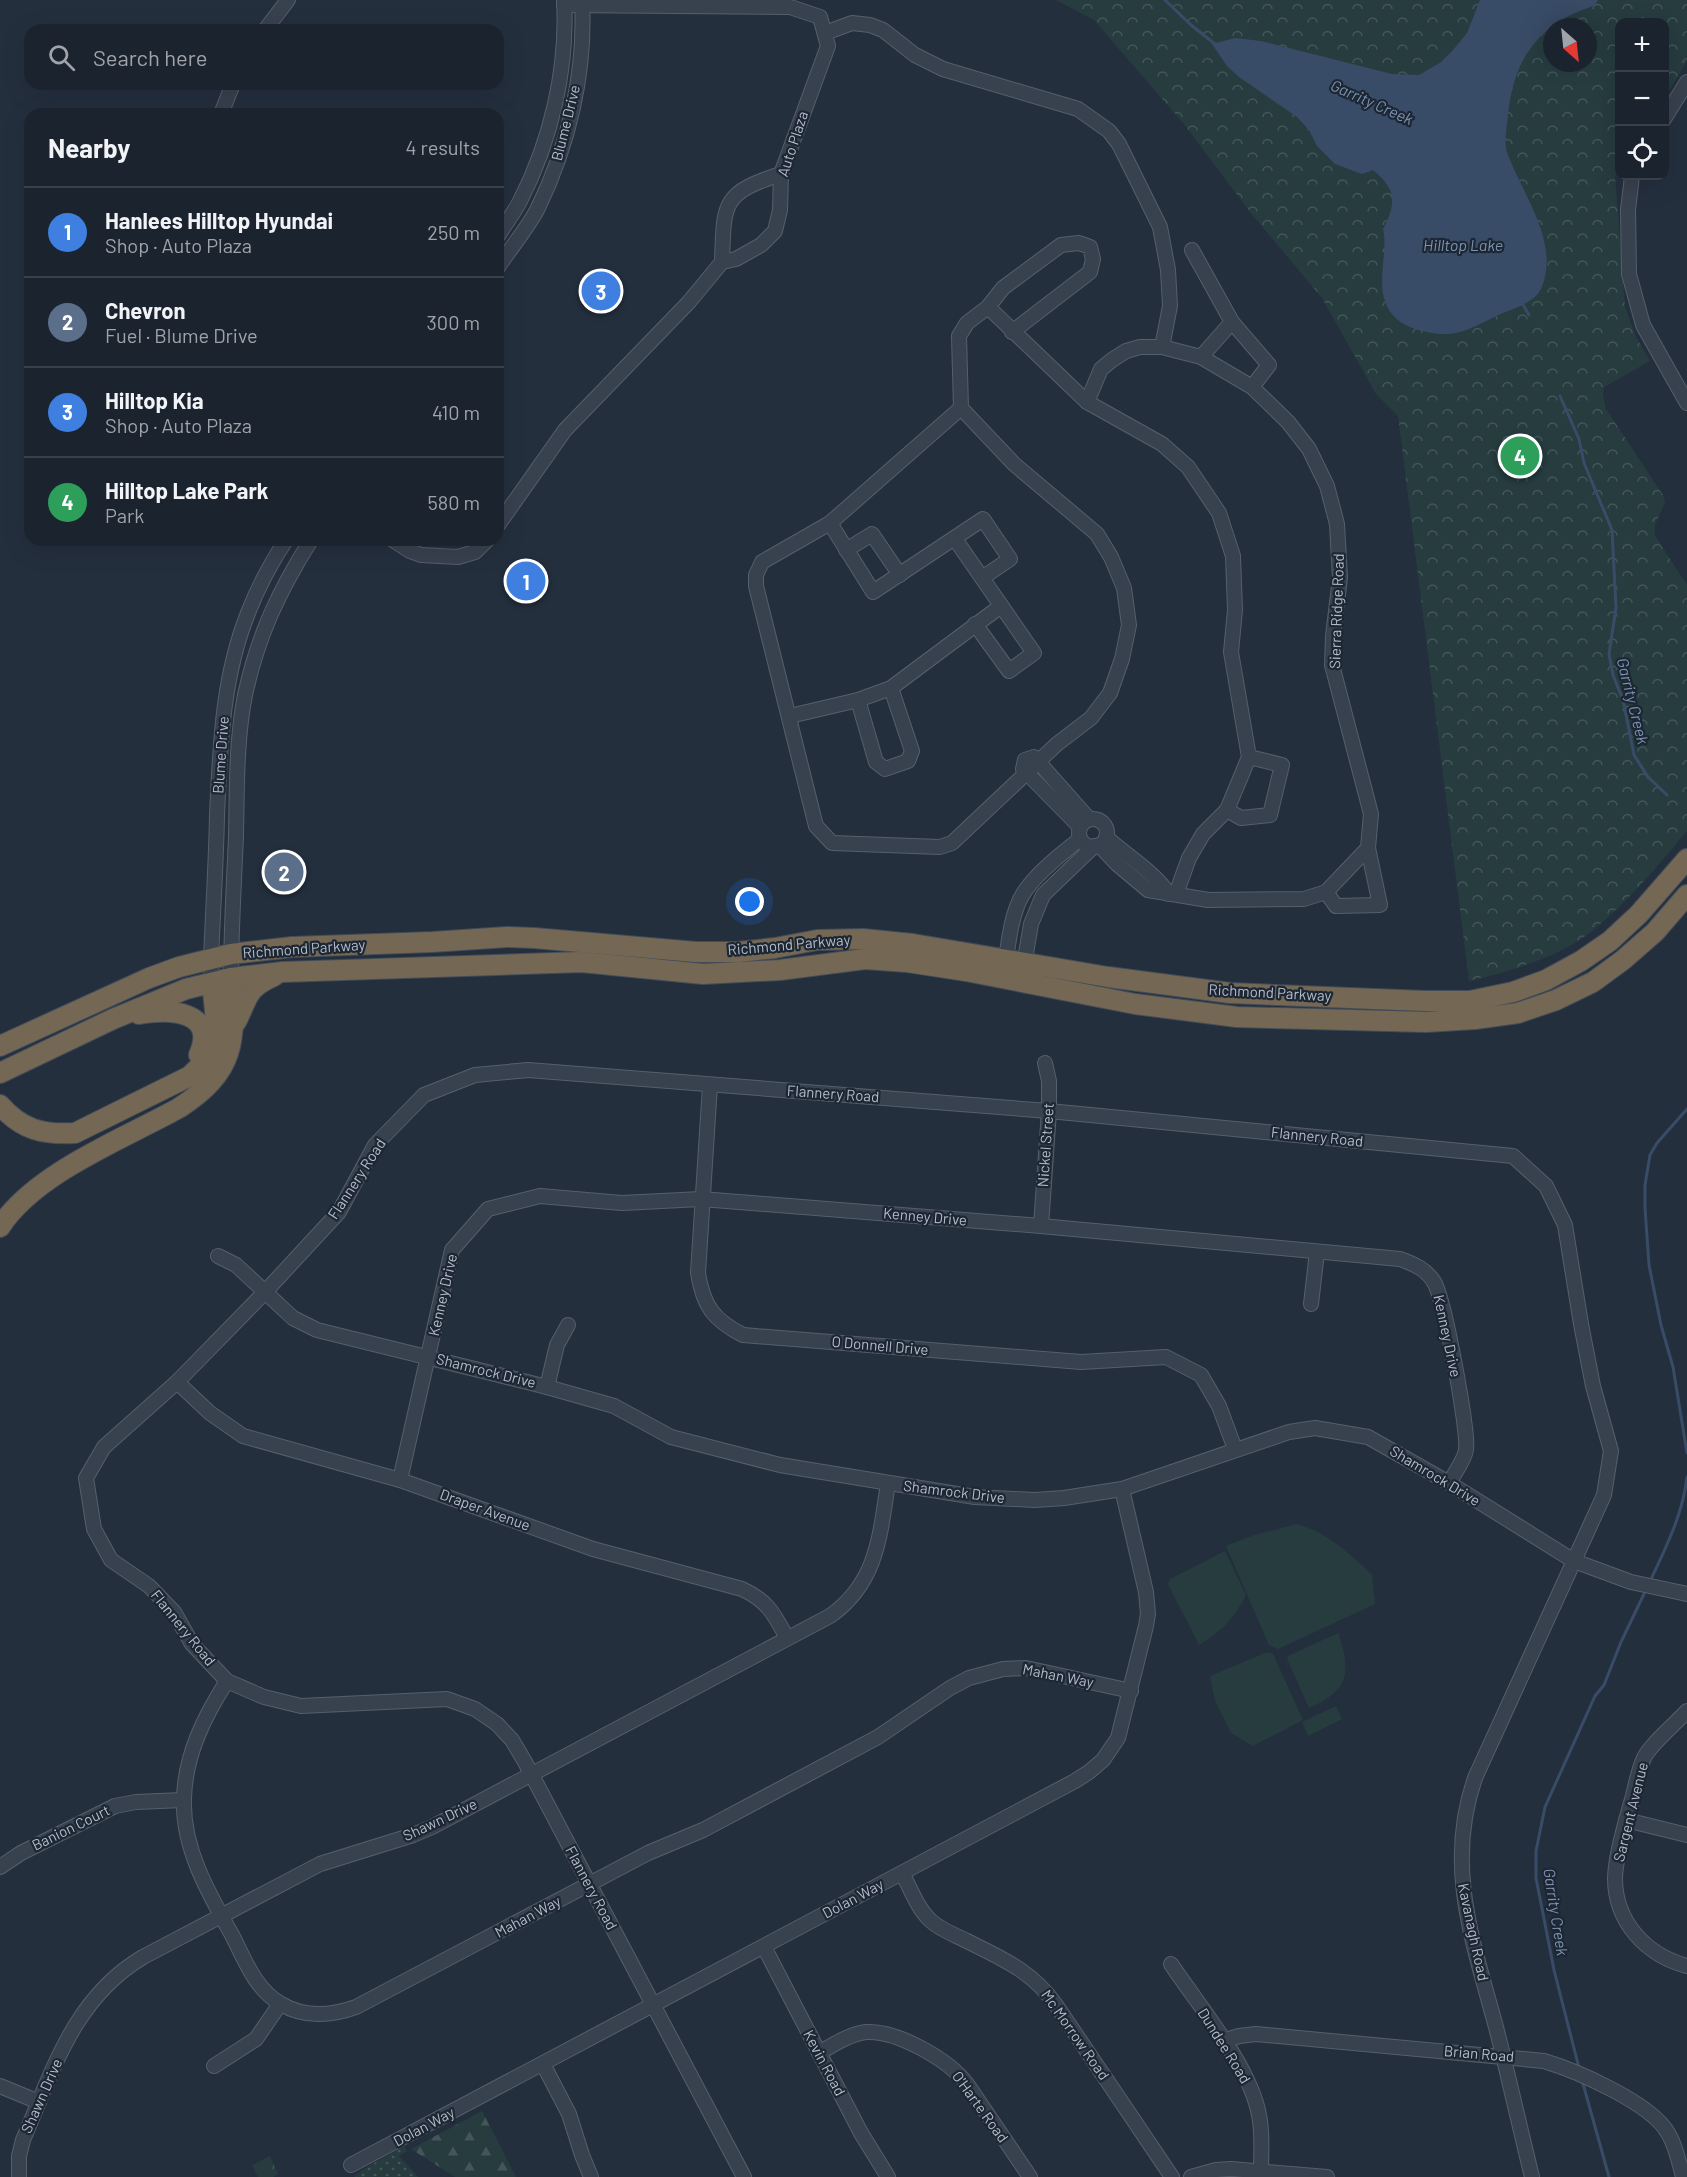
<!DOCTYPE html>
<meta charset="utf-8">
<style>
:root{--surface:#1b232e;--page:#242b36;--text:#f1f3f6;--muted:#a0a4aa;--line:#39404a;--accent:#ea580c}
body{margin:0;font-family:Barlow,sans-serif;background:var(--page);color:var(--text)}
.controls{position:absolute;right:18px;top:18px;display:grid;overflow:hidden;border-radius:12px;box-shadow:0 6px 24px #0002}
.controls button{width:54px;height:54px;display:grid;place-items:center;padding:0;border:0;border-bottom:2px solid var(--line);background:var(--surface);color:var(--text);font:30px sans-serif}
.compass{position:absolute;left:1543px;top:18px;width:54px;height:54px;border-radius:50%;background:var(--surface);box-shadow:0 6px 24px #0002;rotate:153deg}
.you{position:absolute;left:750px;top:902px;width:21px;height:21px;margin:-15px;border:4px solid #fff;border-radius:50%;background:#1a73e8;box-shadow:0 0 0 9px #1a73e833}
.badge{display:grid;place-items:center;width:39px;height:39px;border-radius:50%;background:var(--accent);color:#fff;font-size:20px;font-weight:700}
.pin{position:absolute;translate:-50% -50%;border:3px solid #fff;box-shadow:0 2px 6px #0006}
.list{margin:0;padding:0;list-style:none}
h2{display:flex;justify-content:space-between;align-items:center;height:78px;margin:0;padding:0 24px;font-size:26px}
h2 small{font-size:20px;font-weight:400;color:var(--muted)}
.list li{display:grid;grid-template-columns:39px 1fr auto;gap:18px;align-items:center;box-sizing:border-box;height:90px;padding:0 24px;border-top:2px solid var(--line)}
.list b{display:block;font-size:22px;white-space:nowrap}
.list p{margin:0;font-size:20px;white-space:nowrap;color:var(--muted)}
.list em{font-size:20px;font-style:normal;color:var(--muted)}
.icon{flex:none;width:33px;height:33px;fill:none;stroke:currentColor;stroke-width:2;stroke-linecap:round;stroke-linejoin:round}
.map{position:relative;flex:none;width:1687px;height:2177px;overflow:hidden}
.search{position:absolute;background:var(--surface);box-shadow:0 6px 24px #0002;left:24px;top:24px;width:480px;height:66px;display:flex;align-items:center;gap:15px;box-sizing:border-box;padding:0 21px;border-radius:18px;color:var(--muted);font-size:22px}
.panel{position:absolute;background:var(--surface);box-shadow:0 6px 24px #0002;left:24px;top:108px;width:480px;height:438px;border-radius:18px}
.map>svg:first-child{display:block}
</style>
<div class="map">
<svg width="1687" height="2177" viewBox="0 0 1687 2177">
<defs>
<pattern id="forest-firs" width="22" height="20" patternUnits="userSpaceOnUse" patternTransform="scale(1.5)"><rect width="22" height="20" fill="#263c3f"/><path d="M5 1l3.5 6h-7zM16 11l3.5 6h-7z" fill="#435659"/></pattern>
<pattern id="park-crowns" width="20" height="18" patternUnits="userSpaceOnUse" patternTransform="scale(1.5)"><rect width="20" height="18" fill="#263c3f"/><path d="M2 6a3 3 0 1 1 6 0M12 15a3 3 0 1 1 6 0" fill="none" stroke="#435659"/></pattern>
<pattern id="garden-dots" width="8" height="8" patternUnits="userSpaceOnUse" patternTransform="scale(1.5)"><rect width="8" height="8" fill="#263c3f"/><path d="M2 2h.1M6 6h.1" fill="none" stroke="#435659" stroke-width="1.8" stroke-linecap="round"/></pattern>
</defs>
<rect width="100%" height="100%" fill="#242f3e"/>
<g fill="#263c3f">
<path d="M1297,1524C1325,1531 1352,1555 1372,1575L1375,1604L1278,1649L1269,1645L1226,1546L1254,1535Z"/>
<path d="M1225,1551L1246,1595C1233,1620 1223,1630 1199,1645L1168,1584L1170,1579Z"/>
<path d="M1338,1633C1352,1672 1349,1691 1309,1708L1287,1659L1288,1656Z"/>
<polygon points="1267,1652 1273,1654 1303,1720 1253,1746 1231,1733 1215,1701 1210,1676"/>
<polygon points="1336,1706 1342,1719 1308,1736 1302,1722"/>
</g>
<polygon fill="url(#forest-firs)" points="482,2111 516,2177 455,2177 411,2149"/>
<g fill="url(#park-crowns)" fill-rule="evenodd">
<path d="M1056,0H1687V61L1665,97L1664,22H1620V169L1615,176L1625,307L1636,337L1650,361L1604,387L1603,395L1606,409L1663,495L1665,502L1655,525V536L1687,585V831C1656,867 1626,905 1588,934C1554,959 1510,971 1469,981L1398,416L1376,394L1322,298L1250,212L1183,123L1094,20ZM1552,27H1588V63H1552Z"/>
<polygon points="270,2156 278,2174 273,2177 258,2177 252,2165"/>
</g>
<polygon fill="url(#garden-dots)" points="404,2146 407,2151 399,2156 418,2177 354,2177 362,2170"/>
<path fill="#394c67" d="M1480,0H1598L1595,5C1584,10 1572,13 1562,20C1526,42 1512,74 1508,115C1507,128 1503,143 1508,155C1523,195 1561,244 1541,289C1536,300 1519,307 1508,311C1477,323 1462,340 1427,332C1412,329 1397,323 1389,310C1374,286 1389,251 1383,229C1397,202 1396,189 1373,170L1362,174L1335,164L1317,146L1309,130L1297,117L1239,77L1227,66L1212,44L1235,38L1261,41L1392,74L1419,75L1441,62L1453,50L1467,33Z"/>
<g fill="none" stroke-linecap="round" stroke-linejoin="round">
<g stroke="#394c67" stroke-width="3">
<polyline points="1165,0 1191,25 1215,44"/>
<polyline points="1522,303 1529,315"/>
<polyline points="1560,396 1579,439 1584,463 1612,530 1616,608 1609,654 1613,675 1623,700 1634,755 1648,777 1667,795"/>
<polyline points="1687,1109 1657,1143 1650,1155 1645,1185 1645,1208 1649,1265 1661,1325 1673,1367 1687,1453"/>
<path d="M1652,1577C1667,1545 1683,1513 1687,1477"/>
<polyline points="1579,2068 1554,1970 1536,1878 1536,1851 1545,1807 1595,1696 1604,1685 1621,1642 1644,1594"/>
<polyline points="1582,2080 1609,2177"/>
</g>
<defs>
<g id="minor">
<polyline points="265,30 288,0"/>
<polyline points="825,33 852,23 870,25 883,30 915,55 943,69 1078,109 1109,131 1119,144 1160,227 1168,270 1170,306 1162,347"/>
<polyline points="221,114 233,84"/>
<polyline points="1664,119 1687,82"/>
<polyline points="1632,176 1628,210 1629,274 1643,325 1687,403"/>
<path d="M498,236C505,224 514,213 520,201C551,141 568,68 564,0"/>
<polyline points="1192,250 1232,322 1269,365 1252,387"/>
<path d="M722,262C724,204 721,193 781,174"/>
<path d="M498,267C511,248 526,230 537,210C569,145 586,72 582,0"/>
<polyline points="988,307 1087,402 1162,444 1188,467 1219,513 1233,556 1235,610 1231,652 1249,757 1227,810 1203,834 1189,858 1176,894"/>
<polyline points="1201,357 1232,322"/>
<polyline points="1087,402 1101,369 1112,360 1126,351 1140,347 1162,347 1201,357 1252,387 1288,422 1309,449 1327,486 1337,524 1340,578 1333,636 1332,665 1371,814 1368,848 1326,892 1304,899 1208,900 1148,890 1117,864 1099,845"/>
<polygon points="961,408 1014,464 1097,534 1111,557 1124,588 1129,625 1122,659 1110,693 1091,718 1057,744 952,843 940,847 832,843 816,826 756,586 756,575 762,562 830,523"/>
<polyline points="961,408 959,336 967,323 988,307 1003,288 1061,245 1079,243 1090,247 1093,259 1090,272 1012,332"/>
<polyline points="830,523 873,592 983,519 1010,559 982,578"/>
<polyline points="498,525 565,430 689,302 722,262 736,259 761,245 775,231 780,210 781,174 828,46 820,17 790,7 564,5"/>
<polyline points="955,539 1034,653 1009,671 975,624"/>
<polyline points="393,540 410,551 421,555 458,557 475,552 487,540"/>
<polyline points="846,550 872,534 900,575"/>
<polyline points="858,700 876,762 885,769 908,761 912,751 891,688"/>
<polyline points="790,716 858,700 891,688 1001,606"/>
<polyline points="1227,810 1241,818 1270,815 1282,765 1249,757"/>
<circle cx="1093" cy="833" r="14"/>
<polyline points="1080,827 1023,769 1025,760 1034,757 1089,819"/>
<path d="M1106,837C1127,856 1153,871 1169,894"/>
<polyline points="1326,892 1336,906 1380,905 1368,848"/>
<path d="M1005,967C1008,946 1011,913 1023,894C1034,875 1062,853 1080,839"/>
<polyline points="1023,971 1031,924 1043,895 1094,846"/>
<path d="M231,978C231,931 234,884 236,836C237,790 236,741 245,695C258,635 279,591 311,540"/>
<path d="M212,983L211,959C213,911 216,864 217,816C220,748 222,678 248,613C258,587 271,563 286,540"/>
<path d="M710,1085L698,1273C703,1305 713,1320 743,1335L1081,1362L1166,1357L1201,1375L1219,1406L1235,1449"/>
<polyline points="1041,1226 1049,1111 1049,1081 1045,1063"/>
<polyline points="218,1256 236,1265 293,1318 317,1330 547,1387 614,1406 671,1437 780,1465 975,1497 1035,1500 1064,1498 1122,1489 1289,1432 1315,1428 1368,1437 1449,1483 1574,1561 1631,1582 1687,1594"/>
<polyline points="1311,1304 1317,1252"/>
<path d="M177,1382L210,1413L243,1436L400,1480L593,1549L742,1589C768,1601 774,1614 787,1638"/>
<polyline points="547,1387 557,1345 568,1325"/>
<path d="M400,1480L452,1250L488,1209L540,1196L622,1203L701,1199L1041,1226L1400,1259C1414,1264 1426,1269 1434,1282C1444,1297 1469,1432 1466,1450C1464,1461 1454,1474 1449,1483"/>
<path d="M227,1681C204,1717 185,1755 184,1799C182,1848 209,1894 232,1935C245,1960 255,1989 281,2004C305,2018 331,2016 356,2007L648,1853L703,1830L878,1737L950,1688L969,1678L1003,1669L1026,1668L1131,1691"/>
<path d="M1687,1711C1677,1722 1649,1746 1644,1758C1637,1773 1635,1791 1630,1806C1624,1829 1616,1854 1615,1878C1615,1922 1646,1955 1687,1966"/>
<polyline points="1626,1820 1687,1835"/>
<polyline points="0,1867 21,1853 115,1806 136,1802 183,1800"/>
<path d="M902,1873C911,1889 917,1908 931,1921C941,1930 955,1935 967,1941C1003,1959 1032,1971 1056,2005L1172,2177"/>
<polyline points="764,1947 861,2133 888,2177"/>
<path d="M1171,1964C1199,2006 1250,2066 1259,2115C1263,2133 1261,2153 1261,2171"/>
<path d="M1223,2041L1239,2036L1256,2034L1544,2061C1577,2071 1651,2103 1668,2133C1676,2146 1679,2162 1683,2177"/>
<path d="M819,2053C833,2045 849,2034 866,2032C897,2030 949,2060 967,2084L1030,2177"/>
<polyline points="543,2064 569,2114 582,2155 591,2177"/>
<polyline points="214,2066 256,2039 280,2004"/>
<polyline points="0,2086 39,2102"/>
<polyline points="351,2165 1075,1781 1089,1772 1103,1760 1118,1738 1146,1626 1148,1614 1146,1592 1122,1489"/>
<path d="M19,2177V2156L23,2140C53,2070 74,1998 143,1957L320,1864L413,1835L432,1827L830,1616C877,1583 880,1536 888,1483"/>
<path d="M744,2177L525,1762L512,1740L497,1724L475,1709L447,1699L301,1706L264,1697L227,1681L192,1644L174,1612L149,1586L111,1560L94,1529L86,1478L104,1447L177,1382L265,1292L339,1212L375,1145L424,1095L475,1075L528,1070L1049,1111L1513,1156L1546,1186L1565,1225L1581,1324L1593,1386L1611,1451L1604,1495L1475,1778C1444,1867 1474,1944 1497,2031C1509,2079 1520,2128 1532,2177"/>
<polyline points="1191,2177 1216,2170 1231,2169 1327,2177"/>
</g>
<g id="highway">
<path d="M139,1014C169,1009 218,1010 199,1055"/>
<path d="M236,1022C249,997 245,989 274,976"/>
<polyline points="0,1046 149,978 179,967 231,954 292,947 432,942 507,937 534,938 696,952 738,952 775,948 817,940 863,939 913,944 1108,977 1230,993 1425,1001 1470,1001 1513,992 1546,980 1581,961 1610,941 1639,914 1687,859"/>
<polyline points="0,1073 113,1019 186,989 231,978 283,972 582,962 703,974 780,970 865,959 907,962 966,971 1135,1004 1237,1017 1426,1022 1475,1019 1518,1013 1556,1000 1593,982 1623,960 1655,932 1687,895"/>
<path d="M0,1105C22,1130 43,1135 75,1133L190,1076C223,1046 216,1023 212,983"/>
<path d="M0,1227C35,1173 123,1139 179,1108C236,1071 236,1041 231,978"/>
</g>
</defs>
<use href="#minor" stroke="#565f6c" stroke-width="16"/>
<use href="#highway" stroke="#434c59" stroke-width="22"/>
<use href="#minor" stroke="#38414e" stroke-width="14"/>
<use href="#highway" stroke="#746855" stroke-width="20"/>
</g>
<g text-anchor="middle" stroke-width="4.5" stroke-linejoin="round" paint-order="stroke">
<g font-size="15" fill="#b4bcc9" stroke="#1d2633">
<text transform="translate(566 123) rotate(-76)" y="5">Blume Drive</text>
<text transform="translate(793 144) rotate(-72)" y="5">Auto Plaza</text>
<text transform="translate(1337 611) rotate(-88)" y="5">Sierra Ridge Road</text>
<text transform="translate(221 755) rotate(-86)" y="5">Blume Drive</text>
<text transform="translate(789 945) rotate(-5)" y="5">Richmond Parkway</text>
<text transform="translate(304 949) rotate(-4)" y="5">Richmond Parkway</text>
<text transform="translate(1270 993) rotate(3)" y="5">Richmond Parkway</text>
<text transform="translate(833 1094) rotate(4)" y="5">Flannery Road</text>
<text transform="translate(1317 1137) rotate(6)" y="5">Flannery Road</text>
<text transform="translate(1046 1145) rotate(-86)" y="5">Nickel Street</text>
<text transform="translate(357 1179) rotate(-57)" y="5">Flannery Road</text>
<text transform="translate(925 1217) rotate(5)" y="5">Kenney Drive</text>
<text transform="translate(443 1295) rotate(-77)" y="5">Kenney Drive</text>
<text transform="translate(1447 1336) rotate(78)" y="5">Kenney Drive</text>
<text transform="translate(880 1346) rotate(5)" y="5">O Donnell Drive</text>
<text transform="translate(486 1371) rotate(14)" y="5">Shamrock Drive</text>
<text transform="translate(1435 1476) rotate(31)" y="5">Shamrock Drive</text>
<text transform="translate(954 1492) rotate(7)" y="5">Shamrock Drive</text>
<text transform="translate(485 1510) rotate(20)" y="5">Draper Avenue</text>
<text transform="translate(183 1628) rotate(51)" y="5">Flannery Road</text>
<text transform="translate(1058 1676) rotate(11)" y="5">Mahan Way</text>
<text transform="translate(1631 1812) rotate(-76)" y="5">Sargent Avenue</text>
<text transform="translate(440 1820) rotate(-25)" y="5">Shawn Drive</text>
<text transform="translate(71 1828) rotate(-26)" y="5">Banion Court</text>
<text transform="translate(591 1888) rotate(62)" y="5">Flannery Road</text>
<text transform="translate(853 1899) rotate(-28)" y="5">Dolan Way</text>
<text transform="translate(528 1917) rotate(-28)" y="5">Mahan Way</text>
<text transform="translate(1473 1932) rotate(78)" y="5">Kavanagh Road</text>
<text transform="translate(1075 2035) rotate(55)" y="5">Mc Morrow Road</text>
<text transform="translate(1224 2046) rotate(58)" y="5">Dundee Road</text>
<text transform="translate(1479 2054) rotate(5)" y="5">Brian Road</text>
<text transform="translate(824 2063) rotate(62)" y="5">Kevin Road</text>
<text transform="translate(42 2096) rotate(-66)" y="5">Shawn Drive</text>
<text transform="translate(980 2107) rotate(54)" y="5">O'Harte Road</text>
<text transform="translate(424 2127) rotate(-28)" y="5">Dolan Way</text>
</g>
<g font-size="16" font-style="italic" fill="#7c92b1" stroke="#1d2633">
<text transform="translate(1372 102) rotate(24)" y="6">Garrity Creek</text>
<text x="1463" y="251">Hilltop Lake</text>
<text transform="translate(1633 701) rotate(76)" y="6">Garrity Creek</text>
<text transform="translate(1556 1912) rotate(81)" y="6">Garrity Creek</text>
</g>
</g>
</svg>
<div class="controls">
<button>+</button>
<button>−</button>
<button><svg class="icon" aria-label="locate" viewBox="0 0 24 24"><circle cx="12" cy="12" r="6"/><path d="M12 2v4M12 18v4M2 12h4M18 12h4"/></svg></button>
</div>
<svg class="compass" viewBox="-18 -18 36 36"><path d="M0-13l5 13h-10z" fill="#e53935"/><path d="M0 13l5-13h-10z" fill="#a0a4aa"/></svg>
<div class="you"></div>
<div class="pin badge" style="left:526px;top:581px;background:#3f7fe0">1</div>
<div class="pin badge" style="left:284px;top:872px;background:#5c6f8a">2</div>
<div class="pin badge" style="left:601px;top:291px;background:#3f7fe0">3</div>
<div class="pin badge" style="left:1520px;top:456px;background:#2e9e5b">4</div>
<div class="search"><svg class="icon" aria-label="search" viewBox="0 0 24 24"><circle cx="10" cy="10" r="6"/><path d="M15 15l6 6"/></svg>Search here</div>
<section class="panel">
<h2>Nearby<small>4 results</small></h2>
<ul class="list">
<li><span class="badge" style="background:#3f7fe0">1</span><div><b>Hanlees Hilltop Hyundai</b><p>Shop · Auto Plaza</p></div><em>250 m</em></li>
<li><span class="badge" style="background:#5c6f8a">2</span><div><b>Chevron</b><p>Fuel · Blume Drive</p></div><em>300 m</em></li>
<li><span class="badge" style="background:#3f7fe0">3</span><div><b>Hilltop Kia</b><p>Shop · Auto Plaza</p></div><em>410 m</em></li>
<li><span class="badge" style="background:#2e9e5b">4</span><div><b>Hilltop Lake Park</b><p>Park</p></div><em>580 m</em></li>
</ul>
</section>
</div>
